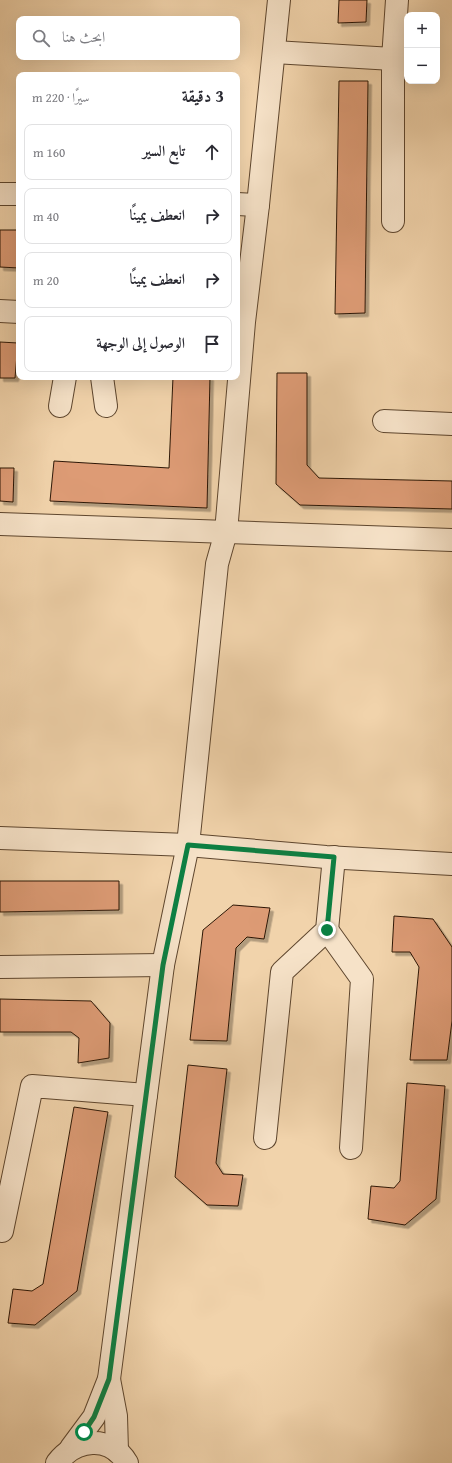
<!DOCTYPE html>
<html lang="ar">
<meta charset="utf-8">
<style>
:root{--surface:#fff;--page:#f7f7f7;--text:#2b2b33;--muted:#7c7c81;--line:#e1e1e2}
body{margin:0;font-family:"Gentium Book Plus",Amiri,serif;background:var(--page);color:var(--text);direction:rtl}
.controls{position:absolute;right:12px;top:12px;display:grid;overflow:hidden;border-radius:8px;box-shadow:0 4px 16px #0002}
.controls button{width:36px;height:36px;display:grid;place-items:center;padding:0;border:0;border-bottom:1px solid var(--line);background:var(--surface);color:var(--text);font:20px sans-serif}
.stop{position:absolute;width:12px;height:12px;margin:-9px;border:3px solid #0b8043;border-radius:50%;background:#fff}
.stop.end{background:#0b8043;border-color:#fff;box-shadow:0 1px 4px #0008}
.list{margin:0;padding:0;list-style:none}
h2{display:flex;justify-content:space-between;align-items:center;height:52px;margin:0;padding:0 16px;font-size:17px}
h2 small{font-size:13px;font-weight:400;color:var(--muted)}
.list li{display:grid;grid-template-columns:26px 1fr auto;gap:12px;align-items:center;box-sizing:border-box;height:56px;margin:0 8px 8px;padding:0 8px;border:1px solid var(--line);border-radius:8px}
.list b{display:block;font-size:15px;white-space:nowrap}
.list em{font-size:13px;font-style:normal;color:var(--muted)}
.icon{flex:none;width:22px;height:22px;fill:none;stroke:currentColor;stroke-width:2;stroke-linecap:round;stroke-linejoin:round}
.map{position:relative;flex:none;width:452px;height:1463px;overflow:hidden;direction:ltr}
.search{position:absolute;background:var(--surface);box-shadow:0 4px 16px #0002;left:16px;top:16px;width:224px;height:44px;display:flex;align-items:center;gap:10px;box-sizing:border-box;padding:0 14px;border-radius:8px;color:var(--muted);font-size:15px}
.panel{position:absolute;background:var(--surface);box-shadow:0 4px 16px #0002;left:16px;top:72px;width:224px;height:308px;border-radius:8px;direction:rtl}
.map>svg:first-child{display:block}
</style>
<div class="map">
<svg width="452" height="1463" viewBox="0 0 452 1463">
<defs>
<filter id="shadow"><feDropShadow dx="3.5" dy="3.5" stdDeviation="0" flood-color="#0004"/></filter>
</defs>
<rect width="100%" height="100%" fill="#f1d3ab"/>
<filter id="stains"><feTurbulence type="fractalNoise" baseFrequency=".005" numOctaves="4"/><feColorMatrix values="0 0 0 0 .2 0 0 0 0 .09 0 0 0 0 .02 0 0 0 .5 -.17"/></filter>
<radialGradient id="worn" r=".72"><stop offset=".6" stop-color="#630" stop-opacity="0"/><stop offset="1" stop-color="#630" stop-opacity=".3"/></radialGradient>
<g fill="#dd9b75" stroke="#2d1705" filter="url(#shadow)">
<polygon points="339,0 367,0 366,22 338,23"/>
<polygon points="339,81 368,81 365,313 335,314"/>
<polygon points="0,230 19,230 19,268 0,267"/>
<polygon points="0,342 18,343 15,378 0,378"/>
<polygon points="277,373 307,373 307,465 319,478 452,481 452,509 300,505 276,484"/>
<polygon points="173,377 210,377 207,508 50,501 54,461 169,468"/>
<polygon points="0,468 14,468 13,502 0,501"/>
<polygon points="0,881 119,881 119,910 0,912"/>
<polygon points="233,905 270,908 264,939 247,937 236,948 227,1041 190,1040 203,930"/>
<polygon points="394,916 433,919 452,947 452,1021 447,1060 410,1060 419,967 410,952 392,952"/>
<polygon points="0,999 91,1001 110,1023 109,1058 78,1063 79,1038 71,1032 0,1032"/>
<polygon points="188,1065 227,1069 216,1163 223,1174 243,1175 238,1206 207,1205 175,1177"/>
<polygon points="407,1083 445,1086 436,1199 405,1225 368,1219 371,1186 394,1188 400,1181"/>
<polygon points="74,1107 108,1112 77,1291 35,1325 8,1323 13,1289 32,1291 43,1284"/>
</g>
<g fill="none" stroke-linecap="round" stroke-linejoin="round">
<defs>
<g id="minor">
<polyline points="274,52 393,59 397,0"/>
<polyline points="393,59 393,221"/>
<polyline points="0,194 19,194"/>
<polyline points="237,204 258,205"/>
<polyline points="0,311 19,312"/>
<polyline points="102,377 106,406"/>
<polyline points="60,406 65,377"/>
<polyline points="384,421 452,424"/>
<polyline points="0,524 452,540"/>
<polyline points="0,838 188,845 326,857 452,864"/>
<polyline points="327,930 362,979 351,1148"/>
<polyline points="0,967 163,965"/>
<polyline points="265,1138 282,972 327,930 334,857"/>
<polyline points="2,1231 32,1086 146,1095"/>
<polyline points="109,1379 116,1416 117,1451"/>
<polyline points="71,1448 94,1417 109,1379 163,965 188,845 217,564 226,532 244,322 258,205 279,0"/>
<path d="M57,1463C75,1439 110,1434 127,1463"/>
</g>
</defs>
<use href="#minor" stroke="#5e462e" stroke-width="24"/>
<use href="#minor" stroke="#f6e2c8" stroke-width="22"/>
</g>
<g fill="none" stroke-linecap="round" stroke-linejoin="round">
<polyline stroke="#0b8043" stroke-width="5" points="84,1432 94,1417 109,1379 163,965 188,845 334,857 327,930"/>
</g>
<rect width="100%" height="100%" filter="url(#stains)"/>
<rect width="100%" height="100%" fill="url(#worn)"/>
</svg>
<div class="controls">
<button>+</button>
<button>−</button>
</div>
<div class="stop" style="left:84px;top:1432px"></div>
<div class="stop end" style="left:327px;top:930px"></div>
<div class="search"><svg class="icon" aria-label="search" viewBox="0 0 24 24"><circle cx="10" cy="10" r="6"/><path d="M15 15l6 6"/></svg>ابحث هنا</div>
<section class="panel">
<h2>3 دقيقة<small>سيرًا · 220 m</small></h2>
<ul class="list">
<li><svg class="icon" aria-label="ahead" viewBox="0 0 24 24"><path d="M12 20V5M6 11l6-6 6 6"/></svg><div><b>تابع السير</b></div><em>160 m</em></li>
<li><svg class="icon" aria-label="right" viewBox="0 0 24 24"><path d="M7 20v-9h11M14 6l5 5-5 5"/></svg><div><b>انعطف يمينًا</b></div><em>40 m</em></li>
<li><svg class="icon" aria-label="right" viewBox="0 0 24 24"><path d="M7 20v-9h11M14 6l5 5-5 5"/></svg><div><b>انعطف يمينًا</b></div><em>20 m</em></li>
<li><svg class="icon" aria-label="arrive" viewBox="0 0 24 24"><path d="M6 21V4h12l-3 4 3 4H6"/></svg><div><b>الوصول إلى الوجهة</b></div></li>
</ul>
</section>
</div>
